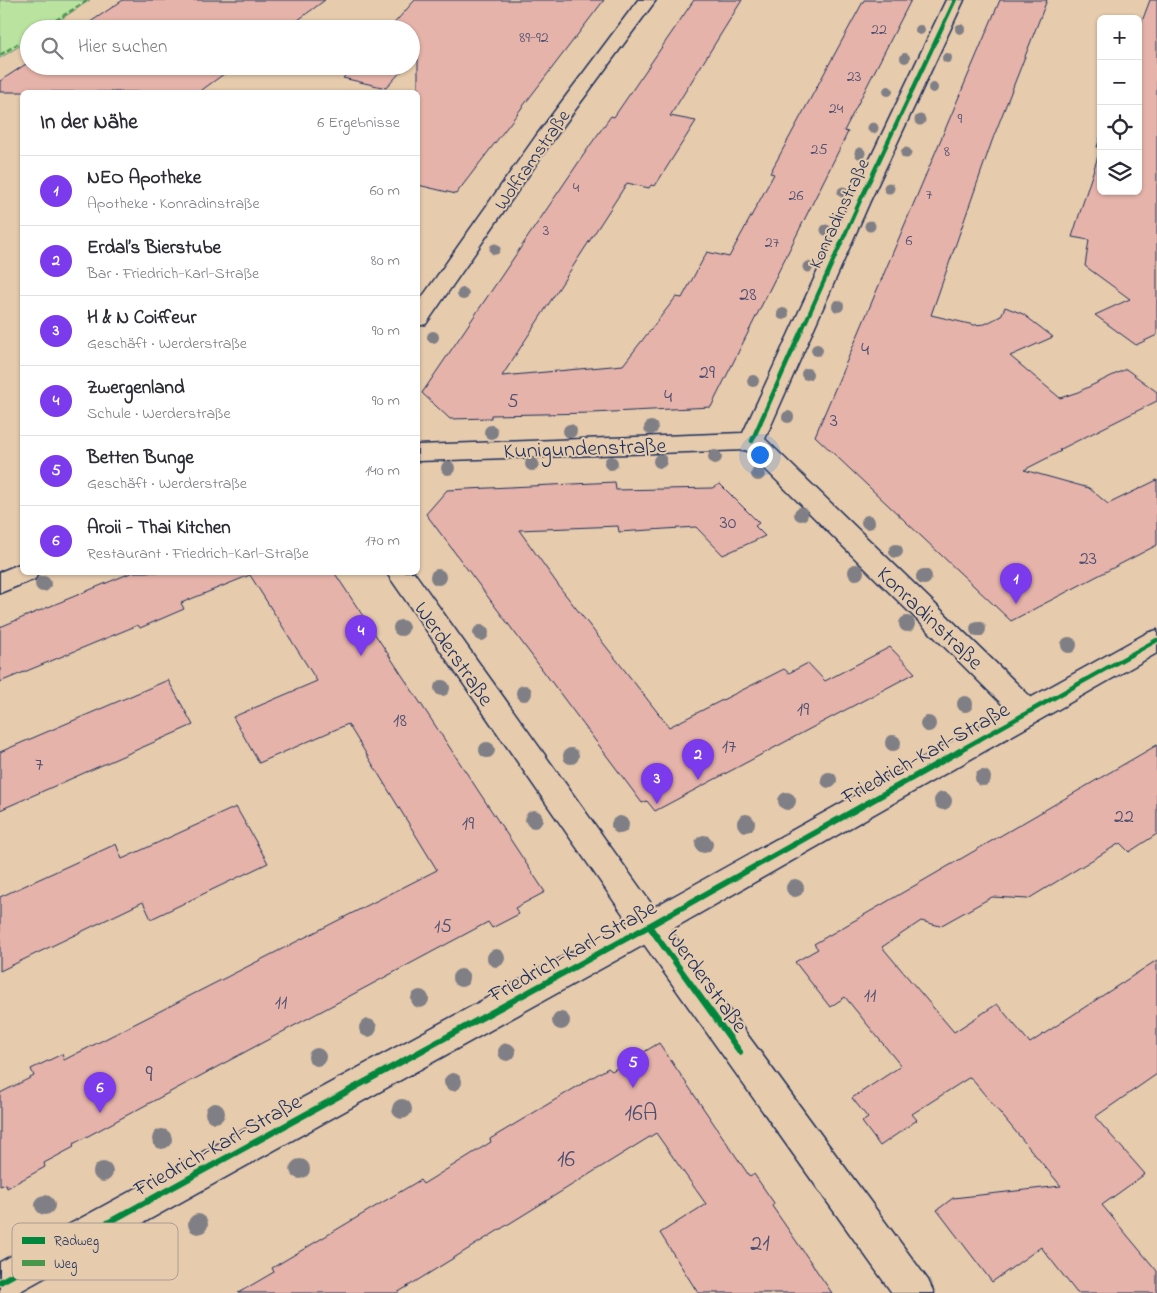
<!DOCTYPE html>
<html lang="de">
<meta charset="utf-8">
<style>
:root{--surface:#fff;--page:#f7f7f7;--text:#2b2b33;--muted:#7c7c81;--line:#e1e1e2;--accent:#7c3aed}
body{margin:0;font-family:"Indie Flower",sans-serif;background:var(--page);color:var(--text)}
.controls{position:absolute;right:15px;top:15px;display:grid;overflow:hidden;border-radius:8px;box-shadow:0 1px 4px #0004}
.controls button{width:45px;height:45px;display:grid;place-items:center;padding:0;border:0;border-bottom:1px solid var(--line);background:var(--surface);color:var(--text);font:25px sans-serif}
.you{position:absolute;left:759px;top:454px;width:18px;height:18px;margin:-12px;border:4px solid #fff;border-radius:50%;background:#1a73e8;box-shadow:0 0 0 8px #1a73e833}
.badge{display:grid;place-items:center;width:32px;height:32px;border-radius:50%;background:var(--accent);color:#fff;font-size:16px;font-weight:700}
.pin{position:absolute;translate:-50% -41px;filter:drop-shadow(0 1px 2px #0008)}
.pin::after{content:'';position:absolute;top:26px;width:18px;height:15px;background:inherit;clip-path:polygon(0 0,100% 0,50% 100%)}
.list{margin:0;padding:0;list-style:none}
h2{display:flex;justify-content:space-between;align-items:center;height:65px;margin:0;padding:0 20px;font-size:21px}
h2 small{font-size:16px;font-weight:400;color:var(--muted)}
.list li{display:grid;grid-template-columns:32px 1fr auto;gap:15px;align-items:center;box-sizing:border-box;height:70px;padding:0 20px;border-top:1px solid var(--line)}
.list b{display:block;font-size:19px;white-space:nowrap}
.list p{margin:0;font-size:16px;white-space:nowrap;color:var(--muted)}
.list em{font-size:16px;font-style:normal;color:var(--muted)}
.icon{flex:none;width:28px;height:28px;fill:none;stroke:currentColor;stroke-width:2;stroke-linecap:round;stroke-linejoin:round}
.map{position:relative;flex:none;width:1157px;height:1293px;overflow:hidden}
.search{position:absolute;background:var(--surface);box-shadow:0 1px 4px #0004;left:20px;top:20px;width:400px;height:55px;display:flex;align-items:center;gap:12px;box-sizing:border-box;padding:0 18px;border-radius:28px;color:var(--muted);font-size:19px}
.panel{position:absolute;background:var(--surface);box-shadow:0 1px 4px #0004;left:20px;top:90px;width:400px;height:485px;border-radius:8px}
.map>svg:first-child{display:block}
</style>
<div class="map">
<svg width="1157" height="1293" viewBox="0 0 1157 1293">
<rect width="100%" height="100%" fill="#e6cbad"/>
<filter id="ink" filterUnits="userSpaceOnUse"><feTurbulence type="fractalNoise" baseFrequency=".02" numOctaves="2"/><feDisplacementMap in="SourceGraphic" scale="10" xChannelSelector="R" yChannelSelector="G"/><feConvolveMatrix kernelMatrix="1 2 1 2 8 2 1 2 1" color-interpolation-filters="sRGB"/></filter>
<g filter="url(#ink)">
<polygon fill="#b9e39f" stroke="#6a897e" points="0,0 90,0 46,29 29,29 29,40 0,58"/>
<g fill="#e5b3a9" stroke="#1b2f5e">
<polygon points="123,0 325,0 286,29 80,29"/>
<polygon points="415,0 604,0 456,194 418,185 418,54 411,60 411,29 389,29"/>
<polygon points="694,0 742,0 670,116 696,121 655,186 651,185 649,188 627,183 502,376 623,365 676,297 682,298 707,252 729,257 774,174 770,173 864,0 911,0 844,131 848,132 711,407 592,413 491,415 491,418 450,419 422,393 591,144 611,116 614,117"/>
<polygon points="1000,0 1047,0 992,141 931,315 974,325 985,324 1001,316 1005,307 1023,314 1053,337 1010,356 1060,398 1078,392 1126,369 1157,392 1157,401 1059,450 1061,451 1024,470 1089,488 1108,504 1157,480 1157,545 1011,621 815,436"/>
<polygon points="1150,0 1157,0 1157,335 1136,345 1095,315 1130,299 1085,266 1089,240 1072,237 1101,147 1097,147 1101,135 1101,191 1138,191 1138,32"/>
<polygon points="29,62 29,66 235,66 199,92 0,92 0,81"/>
<polygon points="354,66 406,66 386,88 343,78"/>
<polygon points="615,482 616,490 712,488 720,484 759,523 755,526 765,536 723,555 696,527 619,532 618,526 519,530 561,589 669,727 784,669 789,673 808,663 825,681 890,647 915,673 655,811 647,801 642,803 426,514 447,490"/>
<polygon points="133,572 334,572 545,892 515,908 519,914 492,928 488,922 73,1144 74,1147 44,1163 45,1167 7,1188 6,1184 0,1186 0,1093 34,1076 31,1069 62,1054 64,1060 437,870 348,724 259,763 233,717 317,681 250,575 181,603 184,609 140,628 138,625 0,682 0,627"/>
<polygon points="168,680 193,725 0,810 0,752"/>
<polygon points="1157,745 1157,834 1129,852 1120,843 1028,899 992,897 940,926 921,921 882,947 954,1032 997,1004 1030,1043 1157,960 1157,1074 1095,1117 1145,1174 1102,1205 1157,1271 1157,1293 1077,1293 1041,1247 992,1282 937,1210 953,1198 1061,1186 970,1077 912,1114 917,1120 880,1146 862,1122 868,1118 852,1098 901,1066 845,997 830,1007 795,962 818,949 814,944"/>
<polygon points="236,807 268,863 151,919 143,902 0,971 0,897 116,844 122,859"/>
<polygon points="659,1043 750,1177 754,1174 774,1203 772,1206 832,1293 698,1293 660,1233 706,1204 656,1133 397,1293 238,1293 274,1272 272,1268 420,1180 423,1184 491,1142 490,1139 608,1068 612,1071"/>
</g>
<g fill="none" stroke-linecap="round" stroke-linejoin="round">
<defs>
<g id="minor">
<polygon points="638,0 656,0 550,144 426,324 418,326 418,303 536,136"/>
<polygon points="946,0 964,0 870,201 765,439 1038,704 1042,712 1038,720 1028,723 1018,720 746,450 418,461 418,445 743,433 850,201"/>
<polygon points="22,563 22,572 39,572 35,579 0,593 0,572"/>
<polygon points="386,572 414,572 660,916 928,1280 934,1293 892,1293 638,936"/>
</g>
<polygon id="major" points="1157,630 1157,653 660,936 17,1293 0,1293 0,1262 638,916 1147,633"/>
</defs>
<use href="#minor" stroke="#1b2f5e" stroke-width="3"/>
<use href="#major" stroke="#1b2f5e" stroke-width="3"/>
<use href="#minor" fill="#e6cbad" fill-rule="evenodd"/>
<use href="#major" fill="#e6cbad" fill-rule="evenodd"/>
<g stroke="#49964d" stroke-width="2.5" stroke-dasharray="5.5 2.5" stroke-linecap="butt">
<polyline points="42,29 88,0"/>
<polyline points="0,55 29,37"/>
</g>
<defs>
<polyline id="cycleway-far2" points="802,330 860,201 955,0"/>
<g id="cycleway-far1">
<polyline points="752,441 802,329"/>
<polyline points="957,752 1157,640"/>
</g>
<g id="cycleway">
<polyline points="649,926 740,1052"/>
<polyline points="0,1282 649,926 960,751"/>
</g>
</defs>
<use href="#cycleway-far2" stroke="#e6cbad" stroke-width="6"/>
<use href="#cycleway-far1" stroke="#e6cbad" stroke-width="8"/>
<use href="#cycleway" stroke="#e6cbad" stroke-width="9"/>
<use href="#cycleway-far2" stroke="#00873e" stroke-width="4"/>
<use href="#cycleway-far1" stroke="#00873e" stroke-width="4.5"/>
<use href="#cycleway" stroke="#00873e" stroke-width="6"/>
</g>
<g fill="#7f7f85">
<circle cx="960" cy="29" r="5"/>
<circle cx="920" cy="30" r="5"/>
<circle cx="905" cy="58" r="5"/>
<circle cx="947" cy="58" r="5"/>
<circle cx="933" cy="88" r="5"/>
<circle cx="888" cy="91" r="5"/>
<circle cx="920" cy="120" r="5.5"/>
<circle cx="873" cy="128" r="5.5"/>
<circle cx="860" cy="153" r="5.5"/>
<circle cx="906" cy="153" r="5.5"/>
<circle cx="889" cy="188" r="5.5"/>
<circle cx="843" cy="192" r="5.5"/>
<circle cx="870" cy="226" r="5.5"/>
<circle cx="826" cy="230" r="5.5"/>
<circle cx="495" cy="249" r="5.5"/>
<circle cx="808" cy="267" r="5.5"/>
<circle cx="463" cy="294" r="6"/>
<circle cx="838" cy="306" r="6"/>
<circle cx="783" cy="314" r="6"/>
<circle cx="433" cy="337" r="6"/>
<circle cx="817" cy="350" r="6"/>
<circle cx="807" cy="374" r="6"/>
<circle cx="753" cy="381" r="6"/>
<circle cx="788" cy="417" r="6"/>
<circle cx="651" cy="428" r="7"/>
<circle cx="570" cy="431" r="7"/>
<circle cx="491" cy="432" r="7"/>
<circle cx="715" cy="457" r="7"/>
<circle cx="660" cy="461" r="7"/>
<circle cx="611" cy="463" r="7"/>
<circle cx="532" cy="464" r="7"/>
<circle cx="448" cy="468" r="7"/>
<circle cx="758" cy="474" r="7"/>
<circle cx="801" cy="514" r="7"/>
<circle cx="868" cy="522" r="7"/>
<circle cx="896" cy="551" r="7"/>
<circle cx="856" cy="572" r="8"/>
<circle cx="438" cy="577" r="8"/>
<circle cx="924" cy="577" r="8"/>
<circle cx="43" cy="584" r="8"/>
<circle cx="907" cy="624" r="8"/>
<circle cx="401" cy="628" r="8"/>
<circle cx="978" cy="629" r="8"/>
<circle cx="481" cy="633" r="8"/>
<circle cx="1069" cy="645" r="8"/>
<circle cx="442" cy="688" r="8"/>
<circle cx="524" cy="693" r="8"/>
<circle cx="965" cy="704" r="8"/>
<circle cx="928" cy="724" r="8"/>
<circle cx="893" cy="743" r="8"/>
<circle cx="487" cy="750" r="8"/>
<circle cx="571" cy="756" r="8"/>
<circle cx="983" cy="778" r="8"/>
<circle cx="829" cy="780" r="8"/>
<circle cx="787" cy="801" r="9"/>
<circle cx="943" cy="801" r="9"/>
<circle cx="534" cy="819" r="9"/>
<circle cx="746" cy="823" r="9"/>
<circle cx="620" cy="825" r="9"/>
<circle cx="704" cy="844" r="9"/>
<circle cx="795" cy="888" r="9"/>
<circle cx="496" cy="958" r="9"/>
<circle cx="461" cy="978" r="9"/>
<circle cx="420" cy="999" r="9"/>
<circle cx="561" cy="1021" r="9"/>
<circle cx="368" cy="1028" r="9"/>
<circle cx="507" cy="1052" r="9"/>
<circle cx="317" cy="1057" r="9"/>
<circle cx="453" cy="1082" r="9"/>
<circle cx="402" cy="1109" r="10"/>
<circle cx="215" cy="1113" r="10"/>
<circle cx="162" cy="1139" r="10"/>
<circle cx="300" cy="1169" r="10"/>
<circle cx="103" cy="1172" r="10"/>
<circle cx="45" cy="1205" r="10"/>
<circle cx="198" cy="1224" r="10"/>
</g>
</g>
<g text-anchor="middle" stroke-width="4" stroke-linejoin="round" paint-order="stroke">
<g font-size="16" fill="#4e5071">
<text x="879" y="34">22</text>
<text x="534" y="42">89-92</text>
<text x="854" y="81">23</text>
<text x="836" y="113">24</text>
<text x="960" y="123">9</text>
<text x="819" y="154">25</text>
<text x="947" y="156">8</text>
<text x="576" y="192">4</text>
<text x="929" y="199">7</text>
<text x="796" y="200">26</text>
<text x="546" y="235">3</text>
<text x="909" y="245">6</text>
<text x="772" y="247">27</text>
</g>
<g font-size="19" fill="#1b2f5e" stroke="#e6cbad">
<text transform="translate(531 159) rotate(-55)" y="7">Wolframstraße</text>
<text transform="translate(838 213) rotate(-65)" y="7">Konradinstraße</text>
</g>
<g font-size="20" fill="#4e5071">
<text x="748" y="300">28</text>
<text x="865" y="355">4</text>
<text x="707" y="378">29</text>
<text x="668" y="402">4</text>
<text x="513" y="407">5</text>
<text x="834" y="426">3</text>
<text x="728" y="528">30</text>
<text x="1088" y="564">23</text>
<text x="803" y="715">19</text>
<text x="400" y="726">18</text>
<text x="729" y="752">17</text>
<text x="39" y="770">7</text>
<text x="1124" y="822">22</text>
<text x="468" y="829">19</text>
<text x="443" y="932">15</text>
<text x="870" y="1001">11</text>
<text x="281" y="1008">11</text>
</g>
<g font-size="22" fill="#1b2f5e" stroke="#e6cbad">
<text transform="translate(585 447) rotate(-2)" y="8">Kunigundenstraße</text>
<text transform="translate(931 617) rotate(44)" y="8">Konradinstraße</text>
<text transform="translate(455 653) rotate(55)" y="8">Werderstraße</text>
<text transform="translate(925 752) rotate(-29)" y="8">Friedrich-Karl-Straße</text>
<text transform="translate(572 950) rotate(-29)" y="8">Friedrich-Karl-Straße</text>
<text transform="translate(708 980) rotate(54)" y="8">Werderstraße</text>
<text transform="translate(217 1144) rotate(-29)" y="8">Friedrich-Karl-Straße</text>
</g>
<g font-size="24" fill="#4e5071">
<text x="149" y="1081">9</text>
<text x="641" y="1120">16A</text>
<text x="566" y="1166">16</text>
<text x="760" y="1250">21</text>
</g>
</g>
<rect x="12" y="1223" width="166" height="57" rx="8" fill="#e6cbad" stroke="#a99c95" stroke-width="1"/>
<rect x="22" y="1237" width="23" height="7" fill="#00873e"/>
<rect x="22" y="1260" width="23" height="6" fill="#49964d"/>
<g font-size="14" fill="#1b2f5e">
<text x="54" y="1245">Radweg</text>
<text x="54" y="1268">Weg</text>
</g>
</svg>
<div class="controls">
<button>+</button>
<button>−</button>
<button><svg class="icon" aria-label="locate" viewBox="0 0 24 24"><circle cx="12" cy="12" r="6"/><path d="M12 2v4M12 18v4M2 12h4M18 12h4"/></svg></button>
<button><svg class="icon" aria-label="layers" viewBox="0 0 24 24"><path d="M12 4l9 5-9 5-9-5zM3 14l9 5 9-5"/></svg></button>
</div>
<div class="you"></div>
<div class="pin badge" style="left:1016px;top:604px">1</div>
<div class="pin badge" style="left:698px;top:780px">2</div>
<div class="pin badge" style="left:657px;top:804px">3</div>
<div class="pin badge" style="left:361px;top:656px">4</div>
<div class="pin badge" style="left:633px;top:1088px">5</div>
<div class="pin badge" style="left:100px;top:1113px">6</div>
<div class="search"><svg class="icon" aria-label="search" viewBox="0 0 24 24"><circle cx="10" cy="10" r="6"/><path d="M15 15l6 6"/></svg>Hier suchen</div>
<section class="panel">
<h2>In der Nähe<small>6 Ergebnisse</small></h2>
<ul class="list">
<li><span class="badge">1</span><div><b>NEO Apotheke</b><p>Apotheke · Konradinstraße</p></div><em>60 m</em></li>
<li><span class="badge">2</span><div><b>Erdal’s Bierstube</b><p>Bar · Friedrich-Karl-Straße</p></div><em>80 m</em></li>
<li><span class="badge">3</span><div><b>H &amp; N Coiffeur</b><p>Geschäft · Werderstraße</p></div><em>90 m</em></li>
<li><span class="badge">4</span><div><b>Zwergenland</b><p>Schule · Werderstraße</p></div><em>90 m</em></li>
<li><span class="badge">5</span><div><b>Betten Bunge</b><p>Geschäft · Werderstraße</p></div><em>140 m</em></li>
<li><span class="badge">6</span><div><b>Aroii - Thai Kitchen</b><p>Restaurant · Friedrich-Karl-Straße</p></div><em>170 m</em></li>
</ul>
</section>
</div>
